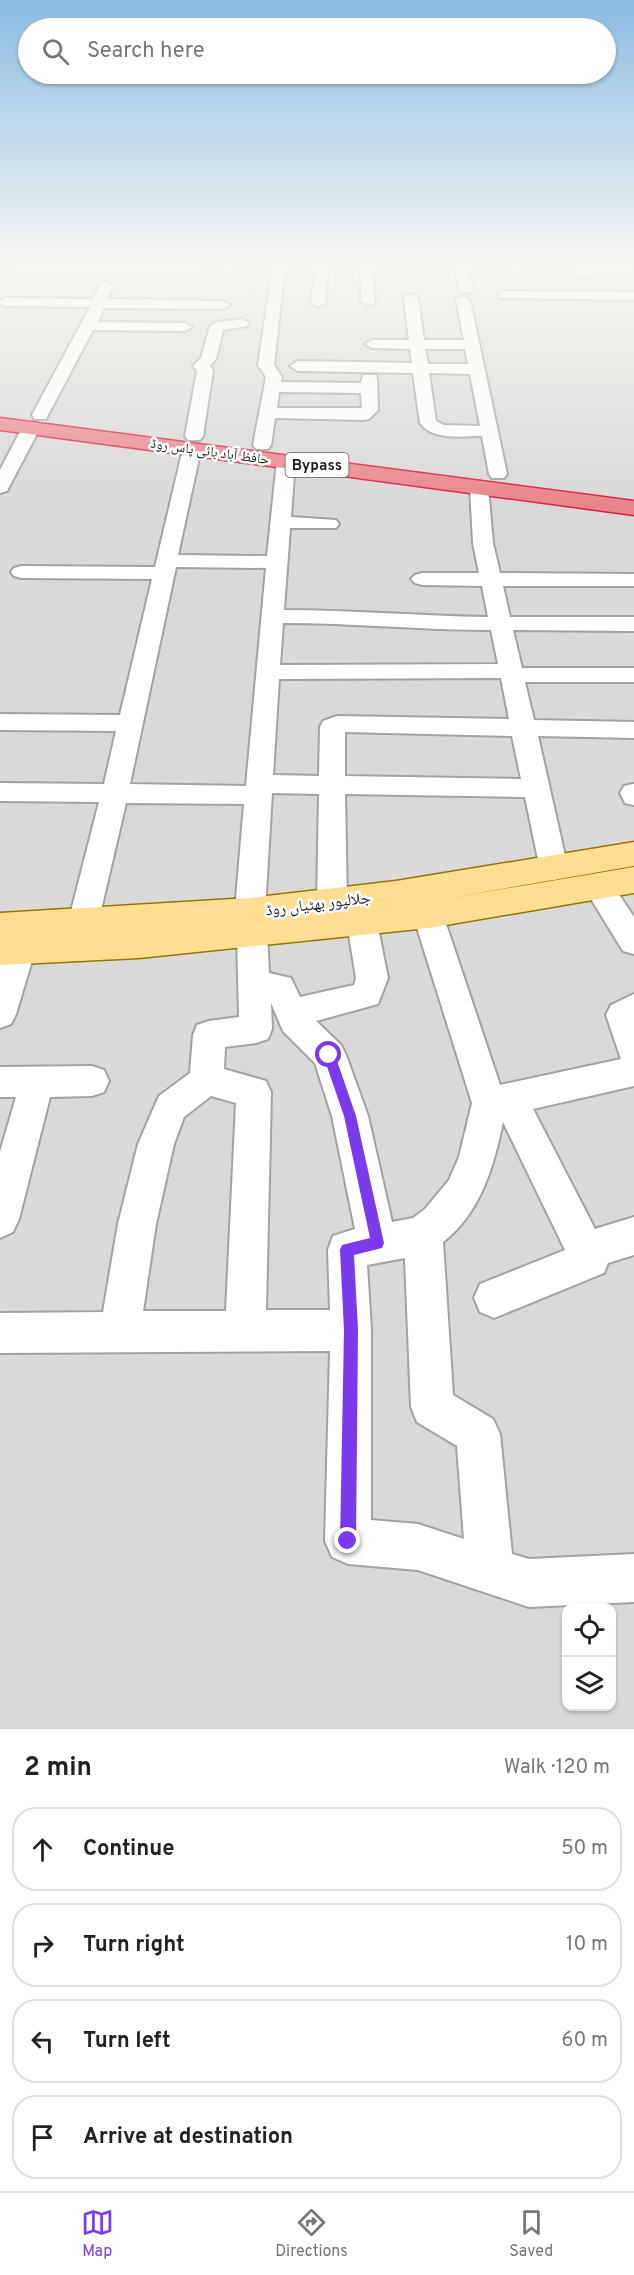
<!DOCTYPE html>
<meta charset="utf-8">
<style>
:root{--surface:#fff;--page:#f2f2f2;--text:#222;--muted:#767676;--line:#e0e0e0;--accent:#7c3aed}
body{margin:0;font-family:Overpass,"Noto Naskh Arabic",sans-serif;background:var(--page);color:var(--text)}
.controls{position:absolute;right:18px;bottom:18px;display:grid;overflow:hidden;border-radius:12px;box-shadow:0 2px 4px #0004}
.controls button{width:54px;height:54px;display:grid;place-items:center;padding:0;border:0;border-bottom:2px solid var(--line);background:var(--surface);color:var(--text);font:30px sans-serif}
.stop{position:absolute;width:18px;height:18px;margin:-14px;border:4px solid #7c3aed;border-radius:50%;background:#fff}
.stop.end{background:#7c3aed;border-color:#fff;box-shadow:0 2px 6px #0008}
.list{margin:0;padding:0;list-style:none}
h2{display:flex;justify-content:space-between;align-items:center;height:78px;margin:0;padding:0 24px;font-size:26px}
h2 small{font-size:20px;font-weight:400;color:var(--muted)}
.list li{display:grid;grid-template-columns:39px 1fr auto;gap:18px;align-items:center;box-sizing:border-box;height:84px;margin:0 12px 12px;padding:0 12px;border:2px solid var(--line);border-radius:24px}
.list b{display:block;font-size:22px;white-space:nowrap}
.list em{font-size:20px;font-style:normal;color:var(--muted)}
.icon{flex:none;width:33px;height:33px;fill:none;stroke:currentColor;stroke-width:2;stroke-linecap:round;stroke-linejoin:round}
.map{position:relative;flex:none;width:634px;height:1729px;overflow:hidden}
.search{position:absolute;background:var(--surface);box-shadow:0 2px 4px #0004;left:18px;right:18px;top:18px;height:66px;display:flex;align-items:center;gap:15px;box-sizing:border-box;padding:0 21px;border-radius:33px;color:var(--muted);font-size:22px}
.sheet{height:462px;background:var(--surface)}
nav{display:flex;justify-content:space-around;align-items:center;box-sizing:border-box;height:84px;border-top:2px solid var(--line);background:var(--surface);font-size:16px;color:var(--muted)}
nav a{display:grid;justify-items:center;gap:3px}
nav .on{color:var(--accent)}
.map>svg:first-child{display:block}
</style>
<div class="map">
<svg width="634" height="1729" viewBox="0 0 634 1729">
<rect width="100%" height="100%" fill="#eeebe0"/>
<path fill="#dad8d8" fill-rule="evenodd" d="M0,265H634V1729H0ZM566,1608H612V1706H566Z"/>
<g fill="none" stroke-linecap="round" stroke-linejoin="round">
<defs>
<g id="minor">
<polygon points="16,265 202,265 203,267 197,271 21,271 16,270"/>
<polygon points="223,265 235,265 234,271 228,275 223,274"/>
<path d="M273,265H285L274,365L282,377L281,382L361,383L363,375H375L377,378L378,410L369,419L363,420L275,418L271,445L268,449H256L253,445L266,377L258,365ZM279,392L361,393L362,408H277Z"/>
<polygon points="316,265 328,265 325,303 318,307 311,303"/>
<polygon points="361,265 373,265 375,301 373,304 368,305 361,301"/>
<polygon points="455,265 467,265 473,289 471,292 466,293 459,289"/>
<polygon points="505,265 570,265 564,269 510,271 505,270"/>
<polygon points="614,265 634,265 634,270 577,277 570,273 577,269"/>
<polygon points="106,282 113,286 107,299 223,301 230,305 223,309 104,308 98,322 185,323 192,327 185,331 93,330 48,415 46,419 34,419 32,415 90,307 6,306 1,305 0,301 6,298 93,299 101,283"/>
<polygon points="505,291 634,292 634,300 500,298 498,295 500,292"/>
<path d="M411,294L418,298L424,340H464L456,300L463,296L470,300L507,474L504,478H492L489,474L482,436C462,436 433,441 420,423L413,373L298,371L290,366L298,361L412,363L410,349L372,348L365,344L372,340H409L404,298ZM425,349H465L468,364H428ZM429,373L470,374L480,426L444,425L436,421Z"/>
<polygon points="242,319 249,323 247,326 223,330 216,359 210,366 213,370 203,436 200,440 188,440 185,436 197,371 193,366 201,358 210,326 217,322"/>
<polygon points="31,423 37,424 40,428 9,487 7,491 0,493 0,470 22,428 25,424"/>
<path d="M192,444L198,445L201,449L178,555L267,556L277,461L280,457H292L295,461L291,517L336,520L339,524L336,528H290L284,610C352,610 420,616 488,617L482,586L422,585L415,583L411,579L415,575L422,573H479L473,543L470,487L472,483H486L488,487L493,543L500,573L634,574V586H503L510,617H634V631L513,630L522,668H634V682H525L534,720L634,722V738L538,736L568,869L564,877L554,880L544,877L540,869L525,797L345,794L347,902L342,910L332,913L322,910L317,902L319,794L272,793L265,911L261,919L250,923L239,919L235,911L244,804L126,803L98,923L94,931L83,935L72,931L68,923L99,802L0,801V783L104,784L116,731L0,730V714L120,715L152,579L21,578L14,576L11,572L14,568L21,566L155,567L183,449L186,445ZM176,567L266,568L246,786L130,784ZM283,623C352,623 421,630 491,630L498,664L280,665ZM501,678L509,719L337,716L323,721L320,727L319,776L273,775L279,679ZM345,732L512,736L521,779L345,776Z"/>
<polygon points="633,784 634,784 634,805 625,803 620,793 624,786"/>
<polygon points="598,875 608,878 634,917 634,954 623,951 583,886 588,878"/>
<path d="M428,903L439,907L443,915L500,1085L621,1059L606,1015L611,1005L634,994V1086L533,1109L595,1229L634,1217V1255L608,1263L604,1273L494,1318L480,1312L474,1298L480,1284L565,1250L503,1122C494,1166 480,1214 443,1242L453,1395L493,1419L500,1434L512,1554L529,1559L634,1554V1602L529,1607L418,1570L348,1564L332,1557L325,1541L330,1351L0,1353V1313L103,1312L118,1224L138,1144L159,1096L190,1073L193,1035L197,1025L209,1021L239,1017L237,934L241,926L252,922L263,926L267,934L269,973L291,978L300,997L354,985L356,978L347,923L351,915L362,911L373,915L377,923L388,978L378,1004L316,1021L341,1045L346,1055L368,1116L392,1222L413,1218L425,1209L449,1180L459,1157L472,1103L413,915L417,907ZM271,1003L283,1031L315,1063L332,1116L355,1229L333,1236L328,1250L330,1310H266L271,1092L266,1081L224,1069L225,1047L256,1043L268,1039L272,1029ZM211,1096L236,1103L226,1311H143L156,1224L174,1144L184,1117ZM405,1258L411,1407L417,1422L457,1446L464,1539L418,1524L371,1520V1330L367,1265Z"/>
<polygon points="20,939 31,942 35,951 16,1014 11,1024 0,1028 0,965 9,942"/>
<polygon points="92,1066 104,1070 109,1081 104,1092 92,1096 50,1097 19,1219 13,1232 0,1238 0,1152 16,1097 0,1097 0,1067"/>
</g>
<polygon id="major" points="634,842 634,866 426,902 634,867 634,893 428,928 139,958 0,965 0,913 250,898 396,881"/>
<polygon id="highway" points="0,418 634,501 634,515 0,430"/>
</defs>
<use href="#minor" stroke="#a2a2a2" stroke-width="4"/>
<use href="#major" stroke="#937500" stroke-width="3"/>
<use href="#highway" stroke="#dd1c46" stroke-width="3"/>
<use href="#minor" fill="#fff" fill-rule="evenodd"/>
<use href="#major" fill="#ffde94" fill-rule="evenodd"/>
<use href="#highway" fill="#e9848a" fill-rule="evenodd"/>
</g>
<linearGradient id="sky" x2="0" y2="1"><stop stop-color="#8abce4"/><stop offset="0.52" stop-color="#f7f6f1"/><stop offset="1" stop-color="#f7f6f1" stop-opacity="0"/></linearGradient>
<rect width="634" height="507" fill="url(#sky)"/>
<polygon fill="#7c3aed" points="329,1050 335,1055 356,1116 384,1243 382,1248 354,1255 358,1330 356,1541 353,1547 348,1549 342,1547 340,1541 344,1330 340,1250 342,1245 370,1238 344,1116 323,1055"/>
<g text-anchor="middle" stroke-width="5" stroke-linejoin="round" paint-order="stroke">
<g font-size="14" fill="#1b1b1b" stroke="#fff">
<text transform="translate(210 451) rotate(8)" y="5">حافظ آباد بائی پاس روڈ</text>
</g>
<rect fill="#fff" stroke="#5f5f5f" stroke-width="1.5" x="285.5" y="453" width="63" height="24" rx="4.5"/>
<g font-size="15" font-weight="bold" fill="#1b1b1b">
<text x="317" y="470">Bypass</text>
</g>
<g font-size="16" fill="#1b1b1b" stroke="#fff">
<text transform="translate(318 903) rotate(-7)" y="6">جلالپور بھٹیاں روڈ</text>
</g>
</g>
</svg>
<div class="controls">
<button><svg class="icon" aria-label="locate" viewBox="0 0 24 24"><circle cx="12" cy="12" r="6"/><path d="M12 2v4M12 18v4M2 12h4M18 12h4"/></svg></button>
<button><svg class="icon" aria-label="layers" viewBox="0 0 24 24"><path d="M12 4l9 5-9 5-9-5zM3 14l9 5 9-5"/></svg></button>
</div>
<div class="stop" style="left:329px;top:1055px"></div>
<div class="stop end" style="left:348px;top:1541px"></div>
<div class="search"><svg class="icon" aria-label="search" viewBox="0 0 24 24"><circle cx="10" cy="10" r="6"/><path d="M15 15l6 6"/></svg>Search here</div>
</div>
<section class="sheet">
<h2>2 min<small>Walk · 120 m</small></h2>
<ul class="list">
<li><svg class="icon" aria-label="ahead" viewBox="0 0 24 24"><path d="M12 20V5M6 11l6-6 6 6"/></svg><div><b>Continue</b></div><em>50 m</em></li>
<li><svg class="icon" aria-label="right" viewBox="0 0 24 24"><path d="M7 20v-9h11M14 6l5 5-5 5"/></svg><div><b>Turn right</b></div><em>10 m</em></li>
<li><svg class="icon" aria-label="left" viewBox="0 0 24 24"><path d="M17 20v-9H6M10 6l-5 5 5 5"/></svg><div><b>Turn left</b></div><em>60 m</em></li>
<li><svg class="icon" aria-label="arrive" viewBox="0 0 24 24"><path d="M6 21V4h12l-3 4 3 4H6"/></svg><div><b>Arrive at destination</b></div></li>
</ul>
</section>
<nav>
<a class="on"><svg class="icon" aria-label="map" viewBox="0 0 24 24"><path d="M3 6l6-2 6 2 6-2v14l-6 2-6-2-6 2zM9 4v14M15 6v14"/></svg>Map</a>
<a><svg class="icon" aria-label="directions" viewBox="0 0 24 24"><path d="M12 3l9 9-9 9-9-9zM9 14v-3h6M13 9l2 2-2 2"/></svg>Directions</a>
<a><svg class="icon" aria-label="saved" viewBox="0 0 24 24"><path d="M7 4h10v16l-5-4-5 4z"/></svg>Saved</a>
</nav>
